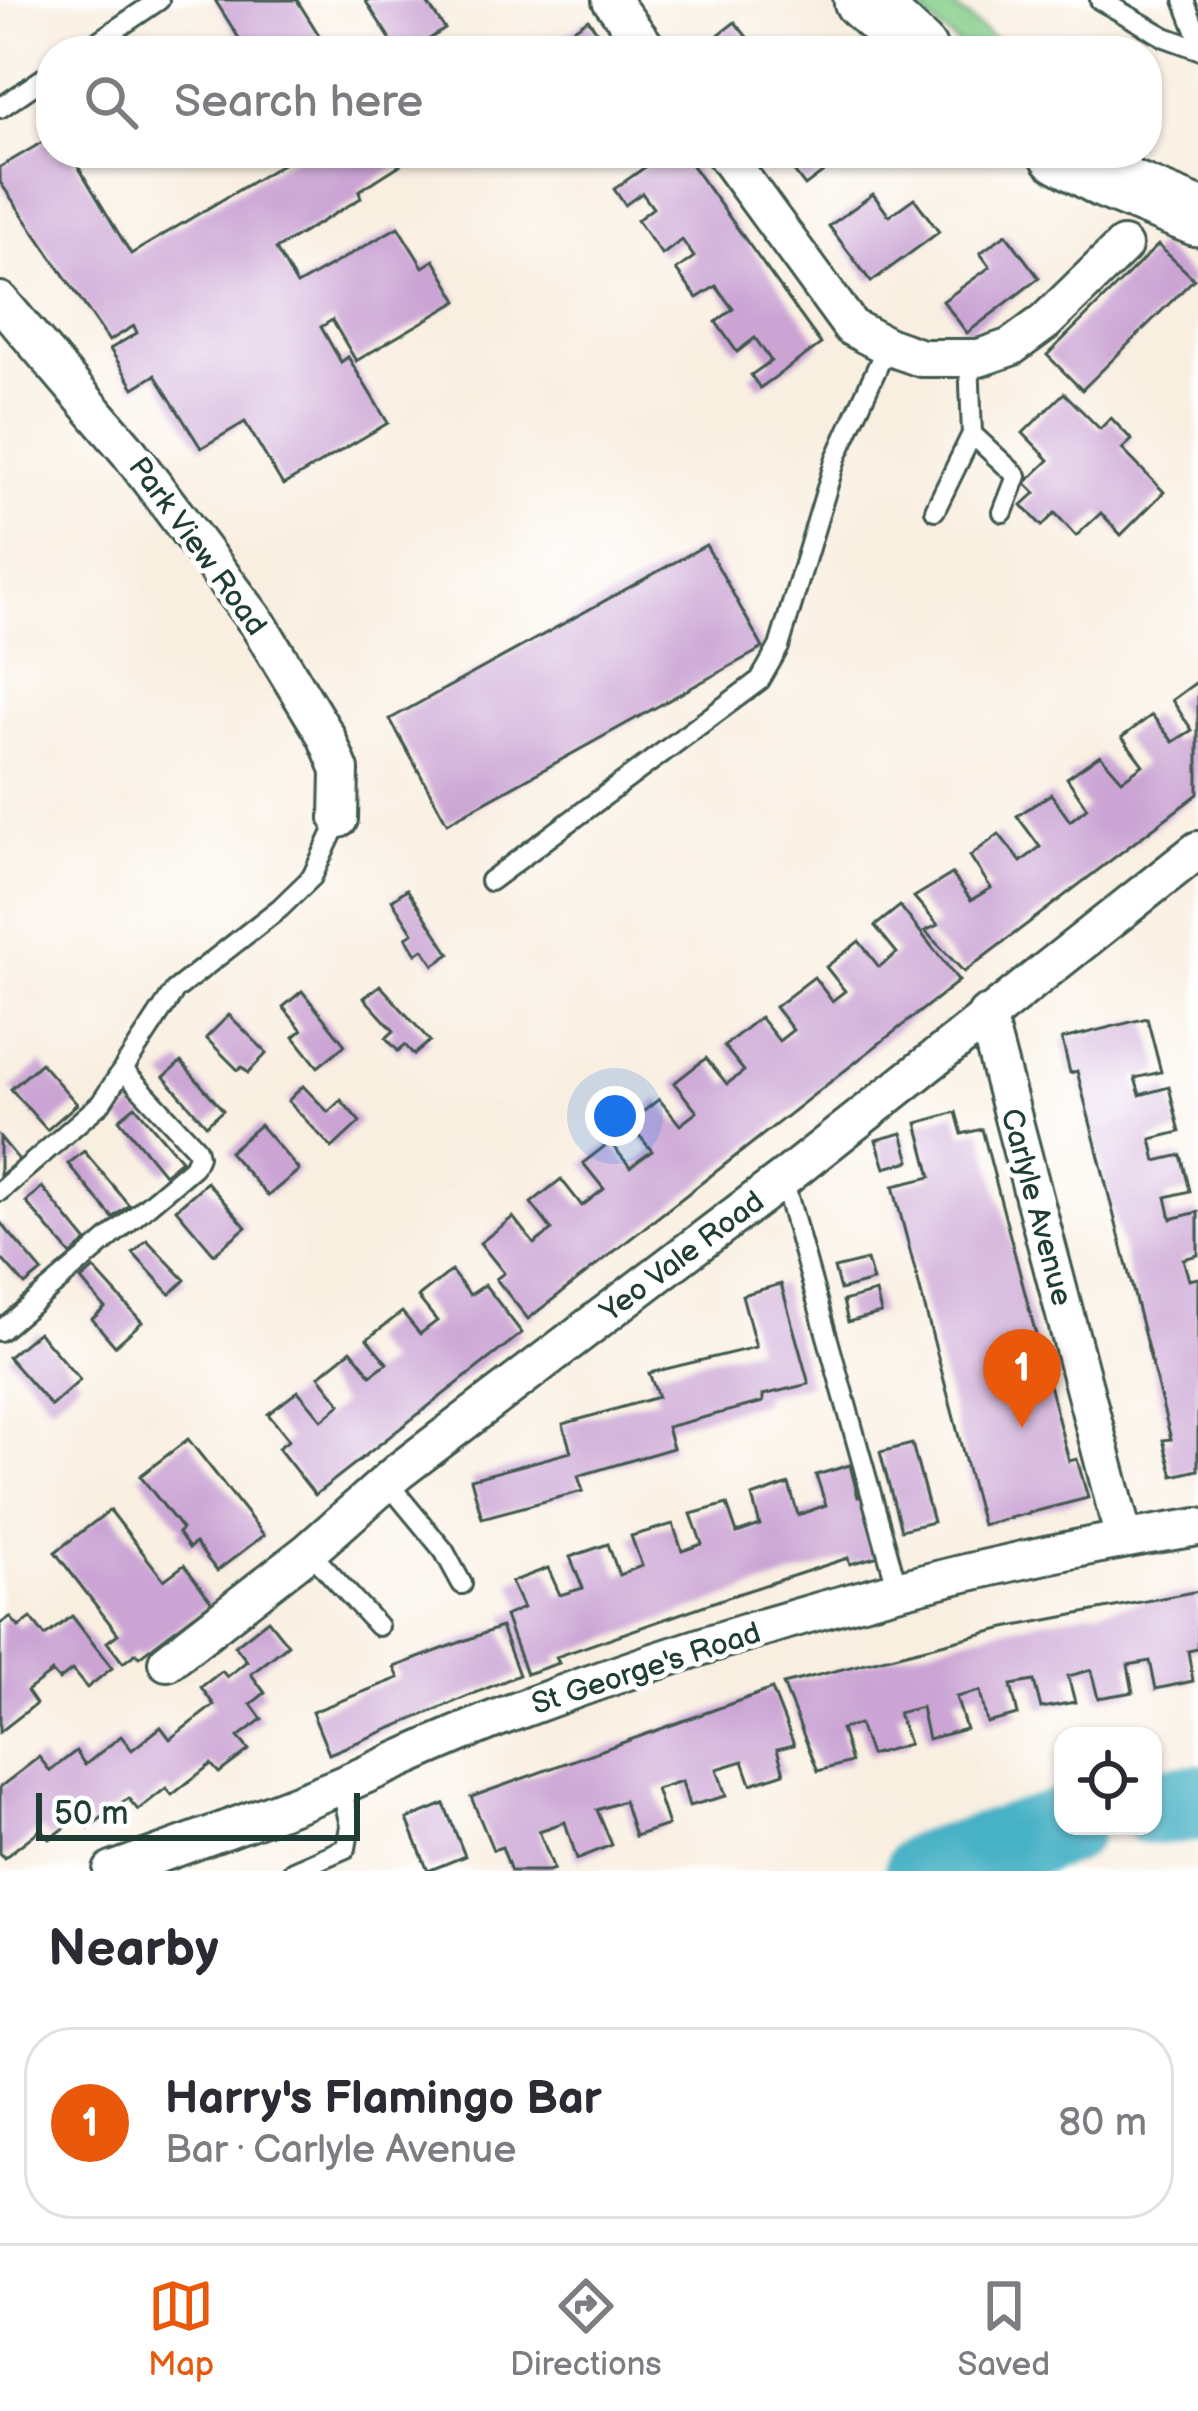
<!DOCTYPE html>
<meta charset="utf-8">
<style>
:root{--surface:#fff;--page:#f7f7f7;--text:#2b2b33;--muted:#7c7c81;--line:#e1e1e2;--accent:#ea580c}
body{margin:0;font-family:"Balsamiq Sans",sans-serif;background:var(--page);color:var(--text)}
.controls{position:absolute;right:36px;bottom:36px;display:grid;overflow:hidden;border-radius:24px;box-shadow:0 3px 9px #0004}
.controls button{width:108px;height:108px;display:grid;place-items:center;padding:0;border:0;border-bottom:3px solid var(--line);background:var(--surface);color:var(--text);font:60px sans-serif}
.scale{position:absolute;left:36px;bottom:30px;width:324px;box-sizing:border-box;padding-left:12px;border:6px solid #1f3d34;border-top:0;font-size:33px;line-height:42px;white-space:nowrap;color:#1f3d34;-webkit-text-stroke:9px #fff;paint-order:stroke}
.you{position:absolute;left:615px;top:1116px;width:42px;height:42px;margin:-30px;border:9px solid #fff;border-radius:50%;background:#1a73e8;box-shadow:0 0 0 18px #1a73e833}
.badge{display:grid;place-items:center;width:78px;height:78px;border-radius:50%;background:var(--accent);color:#fff;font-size:39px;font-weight:700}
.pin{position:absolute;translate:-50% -99px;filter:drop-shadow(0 3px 6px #0008)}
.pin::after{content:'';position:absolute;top:63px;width:42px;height:36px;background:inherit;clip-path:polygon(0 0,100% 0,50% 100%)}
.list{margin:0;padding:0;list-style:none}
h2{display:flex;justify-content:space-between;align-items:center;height:156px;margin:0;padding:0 48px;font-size:51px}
h2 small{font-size:39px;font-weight:400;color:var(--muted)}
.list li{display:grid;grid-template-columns:78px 1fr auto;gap:36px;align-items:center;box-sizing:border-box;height:192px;margin:0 24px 24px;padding:0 24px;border:3px solid var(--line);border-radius:48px}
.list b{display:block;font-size:45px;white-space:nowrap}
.list p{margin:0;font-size:39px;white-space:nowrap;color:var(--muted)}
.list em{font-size:39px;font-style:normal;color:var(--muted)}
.icon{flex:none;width:66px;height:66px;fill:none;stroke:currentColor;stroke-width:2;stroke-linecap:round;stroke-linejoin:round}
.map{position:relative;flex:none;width:1198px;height:1871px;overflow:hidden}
.search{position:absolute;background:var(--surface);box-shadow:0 3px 9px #0004;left:36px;right:36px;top:36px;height:132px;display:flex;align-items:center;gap:30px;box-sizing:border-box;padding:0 42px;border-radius:48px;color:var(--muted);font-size:45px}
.sheet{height:372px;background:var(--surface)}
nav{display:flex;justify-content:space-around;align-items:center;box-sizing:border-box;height:168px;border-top:3px solid var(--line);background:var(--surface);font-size:33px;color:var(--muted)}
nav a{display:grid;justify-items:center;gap:6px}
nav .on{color:var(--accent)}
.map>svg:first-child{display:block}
</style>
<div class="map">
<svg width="1198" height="1871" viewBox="0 0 1198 1871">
<rect width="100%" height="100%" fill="#fff"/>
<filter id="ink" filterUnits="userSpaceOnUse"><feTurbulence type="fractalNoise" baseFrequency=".00833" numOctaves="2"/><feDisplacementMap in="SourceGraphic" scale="24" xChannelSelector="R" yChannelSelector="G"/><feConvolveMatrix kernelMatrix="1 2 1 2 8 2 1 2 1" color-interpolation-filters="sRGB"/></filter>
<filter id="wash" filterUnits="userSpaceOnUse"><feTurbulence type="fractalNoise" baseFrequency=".004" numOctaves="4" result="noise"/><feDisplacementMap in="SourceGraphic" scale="48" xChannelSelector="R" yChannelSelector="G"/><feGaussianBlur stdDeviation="2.7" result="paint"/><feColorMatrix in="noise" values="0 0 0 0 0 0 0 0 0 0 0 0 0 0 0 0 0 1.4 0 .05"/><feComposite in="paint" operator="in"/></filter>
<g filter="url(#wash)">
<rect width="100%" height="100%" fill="#f9efe1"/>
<polygon fill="#85ce8a" stroke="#52865f" stroke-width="3" points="907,0 945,0 1010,51 966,51"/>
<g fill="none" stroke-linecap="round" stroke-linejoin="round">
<g stroke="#46b1c5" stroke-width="78">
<polyline points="1153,1806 1198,1803"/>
<polyline points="923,1871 1065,1826"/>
</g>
</g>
<g id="blocks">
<g fill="#cba4d4">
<polygon points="215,0 297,0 329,51 247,51"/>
<polygon points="365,0 425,0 445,29 410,51 398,51"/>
<polygon points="588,19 611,51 543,51"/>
<polygon points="735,22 758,51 708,51 704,46"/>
<polygon points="51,137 51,153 70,153 131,254 301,153 393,153 400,165 359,191 361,198 276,249 297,285 398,227 423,267 434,260 458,301 356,361 332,320 321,327 341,362 348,357 388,423 283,485 245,422 201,448 155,375 134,388 110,349 137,333 134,326 109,341 0,182 0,167"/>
<polygon points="665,153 683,153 821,344 760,388 751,375 771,361 755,338 737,352 716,322 733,309 716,286 697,298 676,270 694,257 682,240 662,255 637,220 653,208 642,193 625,205 614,189"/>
<polygon points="780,153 849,153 805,186"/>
<polygon points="873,194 889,216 914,198 939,232 871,282 829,226"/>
<polygon points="1006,234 1039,278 967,333 943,301 990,267 980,253"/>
<polygon points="1158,245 1194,279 1082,390 1047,355"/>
<polygon points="1064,393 1100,429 1111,418 1132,440 1122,449 1164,492 1121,535 1101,513 1076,536 1055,513 1042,526 1022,505 1035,493 1025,483 1049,460 1023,433"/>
<polygon points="706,545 763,648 447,823 390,719"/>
<polygon points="1198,681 1198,794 964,972 925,931 938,925 914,897 952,874 971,900 991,888 970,856 999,834 1021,862 1040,847 1017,816 1051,794 1070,821 1087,808 1067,778 1100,755 1122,780 1143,765 1122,737 1152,715 1173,742 1192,730 1172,700"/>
<polygon points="407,889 450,954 434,965 423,949 416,954 406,937 413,933 392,900"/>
<polygon points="900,906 959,981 528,1319 496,1279 504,1273 480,1243 513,1217 534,1244 552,1230 531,1203 561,1179 582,1206 604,1189 583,1163 610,1142 630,1167 652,1151 629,1123 659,1099 680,1125 697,1112 674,1083 706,1058 727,1084 744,1071 724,1046 760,1017 779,1041 793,1030 775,1007 814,977 832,1001 845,991 826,967 859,941 879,967 897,953 875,926"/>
<polygon points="380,985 430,1041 414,1055 405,1045 398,1051 386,1038 394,1031 364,998"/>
<polygon points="302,991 345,1045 318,1067 294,1037 302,1030 283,1007"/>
<polygon points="229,1015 267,1053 248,1073 242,1067 238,1070 206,1038"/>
<polygon points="1147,1018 1161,1072 1135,1078 1140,1095 1169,1087 1180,1132 1151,1139 1156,1161 1181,1155 1190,1191 1166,1197 1171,1219 1198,1212 1198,1255 1183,1259 1189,1280 1198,1278 1198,1470 1173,1476 1163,1440 1171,1439 1077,1071 1070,1073 1062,1039"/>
<polygon points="181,1062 223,1110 206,1125 164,1077"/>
<polygon points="41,1063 77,1104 47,1130 11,1089"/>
<polygon points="303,1086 328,1112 341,1100 360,1122 332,1148 288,1101"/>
<polygon points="135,1106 181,1160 164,1174 119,1119"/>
<polygon points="956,1112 962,1134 982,1129 1069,1461 1077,1459 1088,1498 982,1525 893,1186 931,1177 917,1123"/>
<polygon points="260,1125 299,1170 268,1196 229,1152"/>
<polygon points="902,1133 910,1161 885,1168 876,1140"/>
<polygon points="0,1137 19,1160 0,1176"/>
<polygon points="84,1151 129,1205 113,1218 68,1164"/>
<polygon points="207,1182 246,1227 214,1254 176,1209"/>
<polygon points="42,1187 87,1242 71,1255 26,1202"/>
<polygon points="0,1222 42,1271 25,1285 0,1257"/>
<polygon points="147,1240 185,1280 170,1294 133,1253"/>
<polygon points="867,1260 873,1281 840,1290 834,1268"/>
<polygon points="94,1269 142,1322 115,1346 92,1319 105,1308 81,1280"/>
<polygon points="451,1271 470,1295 485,1285 522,1333 315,1495 278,1448 289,1440 268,1414 298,1391 322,1420 341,1404 319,1376 351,1350 371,1375 387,1363 367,1339 402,1312 420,1334 437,1321 418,1297"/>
<polygon points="781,1284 809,1384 763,1395 763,1402 667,1427 673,1448 578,1476 583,1491 482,1518 471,1479 571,1452 563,1424 658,1397 649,1373 756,1347 742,1295"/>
<polygon points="876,1292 881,1313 848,1322 843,1301"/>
<polygon points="38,1332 80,1380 51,1406 8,1357"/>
<polygon points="188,1439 264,1535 217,1571 195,1543 189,1548 178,1533 182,1529 140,1476"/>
<polygon points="912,1444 933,1522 901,1530 880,1452"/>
<polygon points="850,1465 858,1497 868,1495 883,1555 850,1564 848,1558 728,1597 556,1657 559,1663 526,1674 505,1616 523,1608 511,1582 548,1568 560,1595 583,1588 570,1557 608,1544 619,1575 642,1566 631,1536 673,1524 682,1551 702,1544 691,1514 727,1504 737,1533 760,1525 752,1497 789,1484 798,1515 826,1505 816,1475"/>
<polygon points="110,1510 164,1580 184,1565 212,1602 139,1657 136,1653 123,1663 107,1642 118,1634 55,1552"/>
<polygon points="1198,1591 1198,1649 1188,1651 1193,1681 1156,1689 1150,1661 1128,1665 1133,1692 1098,1698 1091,1670 1068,1676 1075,1702 1041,1708 1034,1681 1011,1685 1018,1715 987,1723 980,1691 956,1697 966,1729 928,1739 921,1707 898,1713 909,1744 870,1755 859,1724 841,1729 851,1762 818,1771 783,1684 1005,1628"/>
<polygon points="72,1616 112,1668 87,1688 72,1670 59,1680 52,1672 27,1691 36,1704 0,1732 0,1624 10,1617 19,1627 31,1618 45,1636"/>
<polygon points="268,1620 288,1645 251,1674 265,1693 251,1704 262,1719 238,1737 249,1750 219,1773 211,1764 172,1795 166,1788 138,1810 128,1798 88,1828 79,1817 50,1839 41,1829 4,1858 0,1853 0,1787 39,1757 50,1771 76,1751 85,1765 121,1736 132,1750 161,1727 170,1739 214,1705 201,1687 222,1671 227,1677 247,1661 235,1646"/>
<polygon points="501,1627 519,1675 329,1754 312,1712 399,1678 394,1667"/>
<polygon points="772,1689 794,1745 777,1749 784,1773 751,1784 743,1761 717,1769 726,1796 689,1806 682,1781 656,1789 668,1825 635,1836 624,1801 597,1810 612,1845 577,1859 565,1822 539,1831 554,1869 548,1871 511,1871 502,1847 493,1850 471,1797"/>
<polygon points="444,1804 465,1856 428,1871 407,1819"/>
</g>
</g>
</g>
<g filter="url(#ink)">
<use href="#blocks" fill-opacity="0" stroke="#40584e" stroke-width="3"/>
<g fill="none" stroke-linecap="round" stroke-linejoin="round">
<defs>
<g id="lane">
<polyline points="1100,0 1165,37 1198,49"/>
<polyline points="1184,0 1198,36"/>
<polyline points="84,51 159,0"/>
<polyline points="0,108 51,73"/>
<polyline points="972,434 1017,476 1003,512"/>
<polyline points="935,510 972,434 969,359"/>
<polyline points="490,881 760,680 779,647 836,458 887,346"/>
<polyline points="783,1179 898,1590"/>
<polyline points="0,1191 101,1103 175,990 280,908 312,877 339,819"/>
<polyline points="0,1331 193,1167 198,1156 196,1148 124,1071"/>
<polyline points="387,1482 444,1551 462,1584"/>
<polyline points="309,1551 378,1626"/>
<polyline points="293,1871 346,1848 350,1826 341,1785"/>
</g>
<g id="street">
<polyline points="611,0 649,51"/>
<polyline points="724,153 851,327 887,346 921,358 979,358 1011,347 1045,322 1123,246"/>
<polyline points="0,301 128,451 258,624 326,736 340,770 339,819"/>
<polyline points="986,1015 1124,1539"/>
<polyline points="167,1662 309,1551 398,1472 783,1179 1198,850"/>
<path d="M112,1871C187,1844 262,1818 335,1788C394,1763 452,1735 511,1713C733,1629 964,1564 1198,1527"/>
</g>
<g id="primary">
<polyline points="863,0 918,51"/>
<polyline points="1059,153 1105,179 1198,217"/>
</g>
</defs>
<use href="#lane" stroke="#40584e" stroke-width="24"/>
<use href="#street" stroke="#40584e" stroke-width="42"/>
<use href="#primary" stroke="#40584e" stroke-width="63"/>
<use href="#lane" stroke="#fff" stroke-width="18"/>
<use href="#street" stroke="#fff" stroke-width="36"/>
<use href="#primary" stroke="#fff" stroke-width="57"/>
</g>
</g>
<g text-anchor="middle" stroke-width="10" stroke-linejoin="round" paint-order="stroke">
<g font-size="30" fill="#1f3d34" stroke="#fff">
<text transform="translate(198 546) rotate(54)" y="10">Park View Road</text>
<text transform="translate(1037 1207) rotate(75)" y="10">Carlyle Avenue</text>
<text transform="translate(682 1256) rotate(-37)" y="10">Yeo Vale Road</text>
<text transform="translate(646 1668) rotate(-18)" y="10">St George's Road</text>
</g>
</g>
</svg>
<div class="controls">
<button><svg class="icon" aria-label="locate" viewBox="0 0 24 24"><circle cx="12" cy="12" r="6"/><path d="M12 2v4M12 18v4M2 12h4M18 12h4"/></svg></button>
</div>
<div class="scale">50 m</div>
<div class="you"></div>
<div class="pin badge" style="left:1022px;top:1428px">1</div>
<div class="search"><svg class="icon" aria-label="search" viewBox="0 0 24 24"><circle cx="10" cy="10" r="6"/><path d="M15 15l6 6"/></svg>Search here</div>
</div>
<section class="sheet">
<h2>Nearby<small></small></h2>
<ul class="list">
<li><span class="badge">1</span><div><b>Harry's Flamingo Bar</b><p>Bar · Carlyle Avenue</p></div><em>80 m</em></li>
</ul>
</section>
<nav>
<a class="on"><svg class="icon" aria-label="map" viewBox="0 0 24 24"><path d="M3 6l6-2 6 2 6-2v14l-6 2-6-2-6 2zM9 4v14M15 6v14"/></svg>Map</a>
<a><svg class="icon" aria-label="directions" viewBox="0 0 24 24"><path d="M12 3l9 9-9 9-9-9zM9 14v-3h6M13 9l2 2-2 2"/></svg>Directions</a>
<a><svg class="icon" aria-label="saved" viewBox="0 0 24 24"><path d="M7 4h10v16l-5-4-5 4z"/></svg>Saved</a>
</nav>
